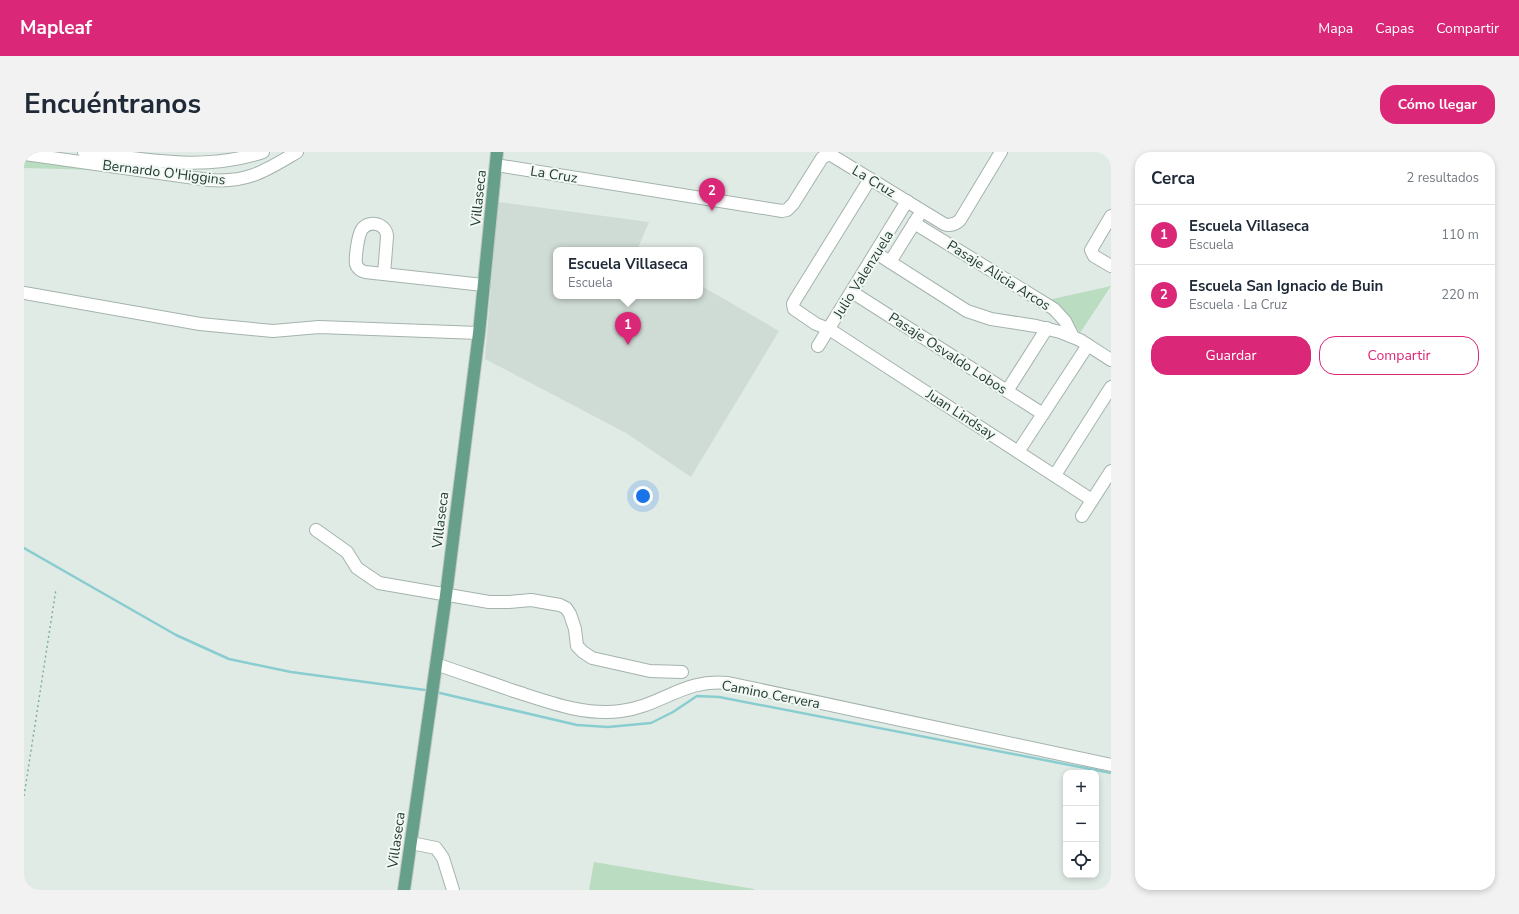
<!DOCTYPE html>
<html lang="es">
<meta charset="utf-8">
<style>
:root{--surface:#fff;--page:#f2f2f3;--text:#1f2937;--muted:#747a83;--line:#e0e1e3;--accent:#db2777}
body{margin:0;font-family:"Nunito Sans",sans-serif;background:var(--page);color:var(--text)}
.controls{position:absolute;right:12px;bottom:12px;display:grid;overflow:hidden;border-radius:8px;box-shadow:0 2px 6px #0003}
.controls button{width:36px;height:36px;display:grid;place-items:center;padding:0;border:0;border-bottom:1px solid var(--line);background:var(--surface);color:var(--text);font:20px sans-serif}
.you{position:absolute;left:619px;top:344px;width:14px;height:14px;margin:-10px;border:3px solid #fff;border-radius:50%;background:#1a73e8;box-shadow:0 0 0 6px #1a73e833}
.badge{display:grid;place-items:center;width:26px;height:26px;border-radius:50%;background:var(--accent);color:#fff;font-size:13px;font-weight:700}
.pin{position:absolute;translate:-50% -33px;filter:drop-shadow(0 1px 2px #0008)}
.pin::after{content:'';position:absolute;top:21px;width:14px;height:12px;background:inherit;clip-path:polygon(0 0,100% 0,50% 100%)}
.popup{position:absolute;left:529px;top:95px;width:150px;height:52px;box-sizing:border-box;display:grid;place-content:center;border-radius:8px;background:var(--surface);filter:drop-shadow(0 1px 3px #0005);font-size:13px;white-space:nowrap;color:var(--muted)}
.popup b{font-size:15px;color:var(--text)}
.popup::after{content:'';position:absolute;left:50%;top:100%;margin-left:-8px;border:8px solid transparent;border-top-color:var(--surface)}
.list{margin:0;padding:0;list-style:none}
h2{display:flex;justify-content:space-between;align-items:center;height:52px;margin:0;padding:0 16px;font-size:17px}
h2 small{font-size:13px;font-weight:400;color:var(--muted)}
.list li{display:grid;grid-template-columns:26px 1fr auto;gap:12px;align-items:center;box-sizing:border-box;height:60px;padding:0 16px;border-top:1px solid var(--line)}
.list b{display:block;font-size:15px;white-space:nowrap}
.list p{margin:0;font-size:13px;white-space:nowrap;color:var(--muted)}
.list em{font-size:13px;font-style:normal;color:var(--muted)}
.actions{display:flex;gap:8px;padding:12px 16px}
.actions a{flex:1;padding:9px 0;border:1px solid var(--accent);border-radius:16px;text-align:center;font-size:14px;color:var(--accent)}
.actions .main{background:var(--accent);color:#fff}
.icon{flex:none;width:22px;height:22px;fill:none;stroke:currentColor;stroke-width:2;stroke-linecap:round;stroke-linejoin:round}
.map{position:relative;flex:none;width:1087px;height:738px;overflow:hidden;border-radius:16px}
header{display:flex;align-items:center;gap:24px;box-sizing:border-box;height:56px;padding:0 20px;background:var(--accent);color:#fff}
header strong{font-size:19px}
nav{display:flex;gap:22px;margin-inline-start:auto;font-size:14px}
.intro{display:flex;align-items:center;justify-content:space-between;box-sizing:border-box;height:96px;padding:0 24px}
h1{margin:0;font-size:28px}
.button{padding:10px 18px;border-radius:16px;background:var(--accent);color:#fff;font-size:14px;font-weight:700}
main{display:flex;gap:24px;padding:0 24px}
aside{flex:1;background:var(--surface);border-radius:16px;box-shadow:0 2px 6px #0003}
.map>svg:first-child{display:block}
</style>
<header>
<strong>Mapleaf</strong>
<nav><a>Mapa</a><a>Capas</a><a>Compartir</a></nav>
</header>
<div class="intro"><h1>Encuéntranos</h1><a class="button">Cómo llegar</a></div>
<main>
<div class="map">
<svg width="1087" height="738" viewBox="0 0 1087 738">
<rect width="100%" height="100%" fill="#e1ebe6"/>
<polygon fill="#cfdbd5" points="474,50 625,70 614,96 617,98 532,98 532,144 676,144 676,133 755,179 667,325 602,281 461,207"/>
<g fill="#badcc0">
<polygon points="0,7 74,18 0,16"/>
<polygon points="1087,134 1056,181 1037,155 1024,148"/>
<polygon points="570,710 730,737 730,738 565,738"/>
</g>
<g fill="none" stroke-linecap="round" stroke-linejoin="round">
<g stroke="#8acdd0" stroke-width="2.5">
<polyline points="0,396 152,483 205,507 267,520 401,538"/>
<polyline points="416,541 553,573 584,575 627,571 649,560 673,544 695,545 1087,621"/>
</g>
<defs>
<g id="minor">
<path d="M60,0C121,7 179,20 239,0"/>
<path d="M0,2L185,28C224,31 241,19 273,0"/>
<path d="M472,13L758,59L763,58L769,52L798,6L803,3H807L920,72C926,74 931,73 936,68L977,0"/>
<polyline points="846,27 771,148 769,152 770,157 792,172 805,177 1068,348"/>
<polyline points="1087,64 1067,98 1070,104 1087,114"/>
<polyline points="890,71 1030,157 1041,169 1049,185"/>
<polyline points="852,101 943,159 967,167 1012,174 1036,180 1056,188 1087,208"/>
<polyline points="866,110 894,65"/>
<path d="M360,122L363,85C363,72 346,67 338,77C334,83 331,105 332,112C333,116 337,119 341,120L450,132L460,133"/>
<polyline points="828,140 1019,262"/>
<polyline points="0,141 176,172 249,179 295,175 455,181"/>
<polyline points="794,194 883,49"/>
<polyline points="983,239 1023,176"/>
<polyline points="994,300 1064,193"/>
<polyline points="1031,323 1087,235"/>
<polyline points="1058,364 1087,319"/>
<polyline points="292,378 323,400 333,416 355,431 465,450 485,450 507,448 536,453 542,456 546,462 551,477 553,494 559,500 568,506 626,519 658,520"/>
<path d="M412,512C437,521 462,529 487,538C522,549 559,564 597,559C637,554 661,526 704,531L1087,613"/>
<polyline points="387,691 412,696 419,706 429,738"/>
</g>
<polyline id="major" points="380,738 422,443 455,181 473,0"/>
</defs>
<use href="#minor" stroke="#a4b3ac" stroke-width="14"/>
<use href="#major" stroke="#c1c8c6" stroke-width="14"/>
<polyline stroke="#82af9c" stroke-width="1.5" stroke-dasharray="2 3" stroke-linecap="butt" points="0,644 32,437"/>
<use href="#minor" stroke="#fff" stroke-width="12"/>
<use href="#major" stroke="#66a08b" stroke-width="12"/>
</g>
<g text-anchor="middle" stroke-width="4" stroke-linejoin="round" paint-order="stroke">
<g font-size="14" fill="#223c32" stroke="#f2f8f4">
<text transform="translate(140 20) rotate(7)" y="5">Bernardo O'Higgins</text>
<text transform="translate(530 22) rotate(9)" y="5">La Cruz</text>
<text transform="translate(850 29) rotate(31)" y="5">La Cruz</text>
<text transform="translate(454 46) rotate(-84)" y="5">Villaseca</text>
<text transform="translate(839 122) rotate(-58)" y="5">Julio Valenzuela</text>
<text transform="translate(975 123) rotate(32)" y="5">Pasaje Alicia Arcos</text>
<text transform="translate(924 201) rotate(33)" y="5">Pasaje Osvaldo Lobos</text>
<text transform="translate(937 262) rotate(33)" y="5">Juan Lindsay</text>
<text transform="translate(416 368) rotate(-83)" y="5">Villaseca</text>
<text transform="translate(747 542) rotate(11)" y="5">Camino Cervera</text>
<text transform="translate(372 688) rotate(-82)" y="5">Villaseca</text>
</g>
</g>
</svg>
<div class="controls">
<button>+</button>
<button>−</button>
<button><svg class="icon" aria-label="locate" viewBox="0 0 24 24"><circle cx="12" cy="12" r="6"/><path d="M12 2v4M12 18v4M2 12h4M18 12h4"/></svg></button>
</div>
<div class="you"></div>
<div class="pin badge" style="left:604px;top:193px">1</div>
<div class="popup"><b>Escuela Villaseca</b>Escuela</div>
<div class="pin badge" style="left:688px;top:59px">2</div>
</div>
<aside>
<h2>Cerca<small>2 resultados</small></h2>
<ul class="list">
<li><span class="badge">1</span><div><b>Escuela Villaseca</b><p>Escuela</p></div><em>110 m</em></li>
<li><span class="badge">2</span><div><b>Escuela San Ignacio de Buin</b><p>Escuela · La Cruz</p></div><em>220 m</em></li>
</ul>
<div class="actions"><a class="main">Guardar</a><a>Compartir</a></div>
</aside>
</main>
